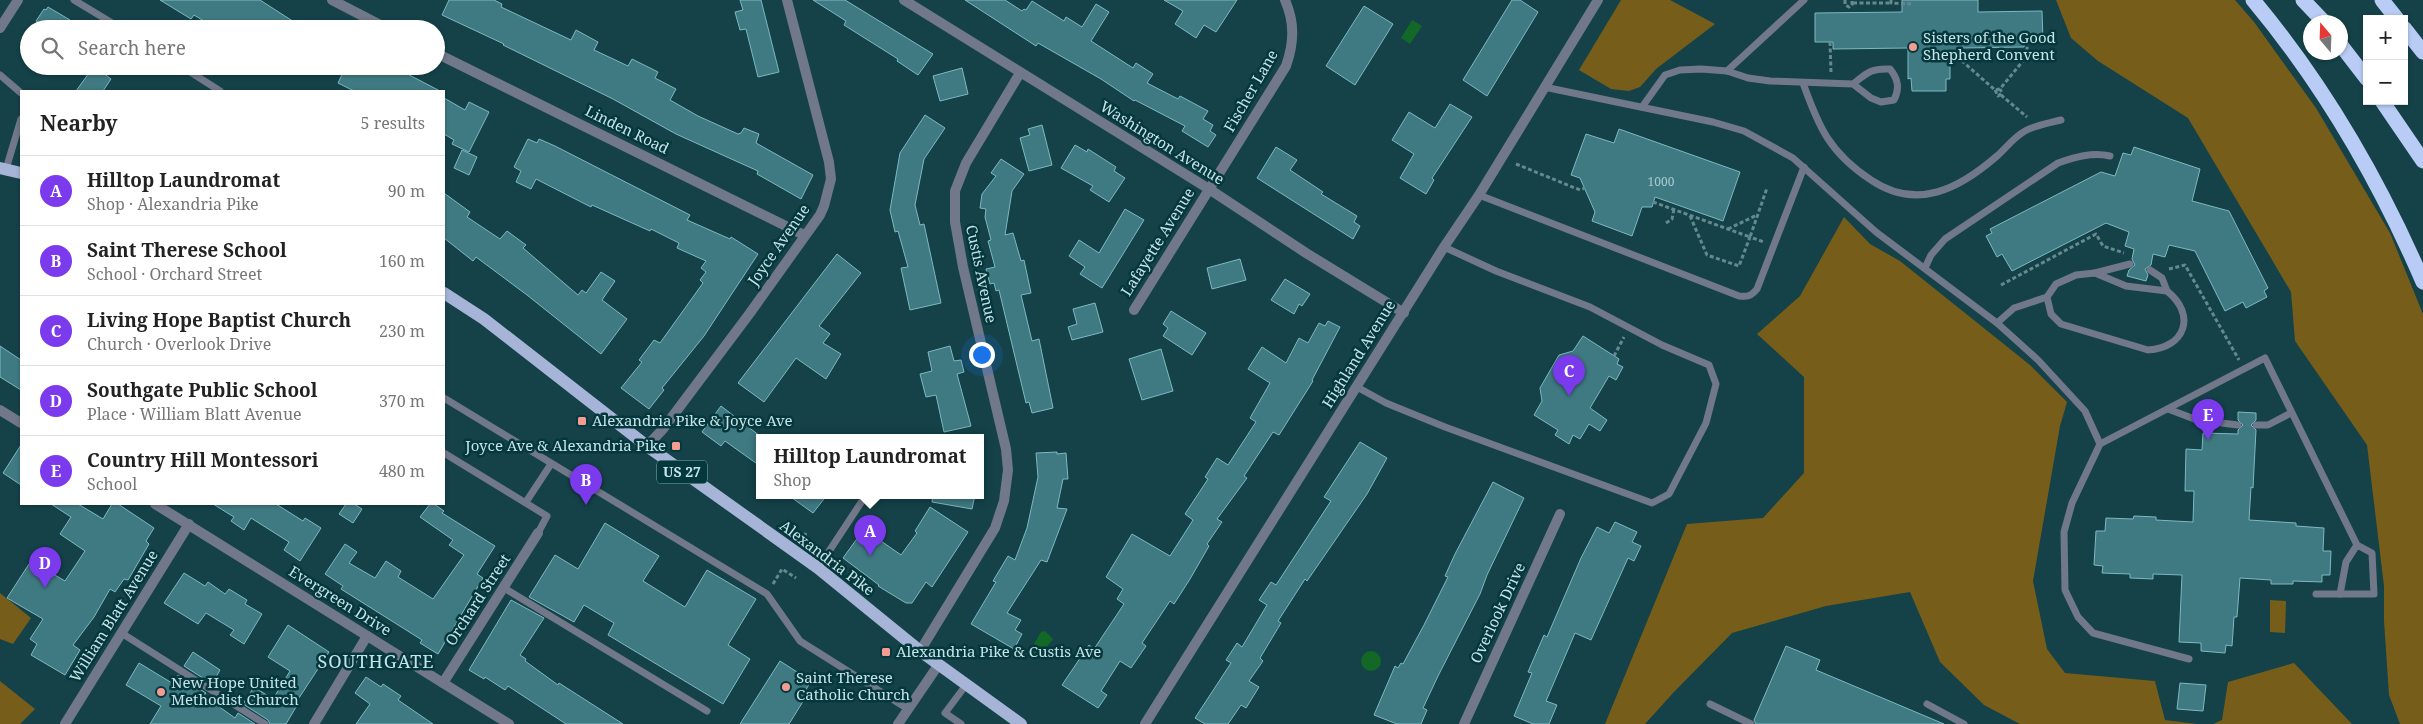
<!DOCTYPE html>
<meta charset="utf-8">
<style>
:root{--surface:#fff;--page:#f6f6f6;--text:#222;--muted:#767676;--line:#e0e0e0;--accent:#7c3aed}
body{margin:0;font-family:"Noto Serif",serif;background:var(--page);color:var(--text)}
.controls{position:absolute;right:15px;top:15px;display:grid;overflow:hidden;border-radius:0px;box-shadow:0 1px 4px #0004}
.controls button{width:45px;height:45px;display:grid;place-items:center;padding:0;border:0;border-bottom:1px solid var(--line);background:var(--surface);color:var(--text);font:25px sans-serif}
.compass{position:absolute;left:2303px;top:15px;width:45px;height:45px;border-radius:50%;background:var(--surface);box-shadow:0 1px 4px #0004;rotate:341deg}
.you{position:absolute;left:981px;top:354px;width:18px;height:18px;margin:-12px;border:4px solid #fff;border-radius:50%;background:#1a73e8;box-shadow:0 0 0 8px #1a73e833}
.badge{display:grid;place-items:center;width:32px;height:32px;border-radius:50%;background:var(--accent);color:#fff;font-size:16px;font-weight:700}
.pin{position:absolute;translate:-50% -41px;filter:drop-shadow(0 1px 2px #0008)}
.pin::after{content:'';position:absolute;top:26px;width:18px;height:15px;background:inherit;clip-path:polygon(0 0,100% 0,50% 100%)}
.popup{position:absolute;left:756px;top:434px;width:228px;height:65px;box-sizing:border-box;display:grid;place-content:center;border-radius:0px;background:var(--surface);filter:drop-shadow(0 1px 4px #0005);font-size:16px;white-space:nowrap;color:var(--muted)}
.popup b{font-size:19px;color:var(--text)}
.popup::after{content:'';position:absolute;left:50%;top:100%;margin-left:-10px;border:10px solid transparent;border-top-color:var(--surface)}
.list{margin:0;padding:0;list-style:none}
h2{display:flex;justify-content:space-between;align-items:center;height:65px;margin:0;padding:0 20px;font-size:21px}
h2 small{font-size:16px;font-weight:400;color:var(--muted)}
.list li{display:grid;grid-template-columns:32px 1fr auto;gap:15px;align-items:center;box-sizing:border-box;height:70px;padding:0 20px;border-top:1px solid var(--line)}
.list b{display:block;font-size:19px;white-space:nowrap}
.list p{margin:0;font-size:16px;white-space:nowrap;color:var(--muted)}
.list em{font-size:16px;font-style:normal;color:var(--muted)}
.icon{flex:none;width:28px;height:28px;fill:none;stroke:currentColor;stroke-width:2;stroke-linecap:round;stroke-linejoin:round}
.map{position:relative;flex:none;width:2423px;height:724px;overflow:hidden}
.search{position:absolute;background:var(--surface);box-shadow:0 1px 4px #0004;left:20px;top:20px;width:425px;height:55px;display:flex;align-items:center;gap:12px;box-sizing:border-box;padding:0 18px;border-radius:28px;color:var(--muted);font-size:19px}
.panel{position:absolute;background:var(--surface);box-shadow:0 1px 4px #0004;left:20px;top:90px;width:425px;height:415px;border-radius:0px}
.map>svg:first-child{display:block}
</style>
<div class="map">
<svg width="2423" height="724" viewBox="0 0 2423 724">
<rect width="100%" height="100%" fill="#144248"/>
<g fill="#765d1a">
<polygon points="1621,0 1670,0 1715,24 1656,69 1640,87 1629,91 1611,89 1579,70"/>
<polygon points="2056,0 2235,0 2254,22 2316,108 2390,233 2423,314 2423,724 2400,724 2389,695 2384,621 2384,586 2367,445 2295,341 2291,292 2188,118 2098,61 2071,38"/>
<polygon points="1844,217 1870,244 1900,261 2030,365 2067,402 2060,426 2033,581 2047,649 2065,673 2155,681 2165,720 2197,724 2020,724 1984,705 1940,662 1910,592 1826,606 1732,633 1673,693 1645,724 1605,724 1687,524 1763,518 1804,473 1804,377 1757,334 1800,296"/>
<polygon points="0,593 31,618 13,644 0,639"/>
<polygon points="2270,600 2286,601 2285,633 2270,632"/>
<polygon points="2294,663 2352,724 2213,724 2222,720 2228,682"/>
<polygon points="0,681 35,709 20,724 0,724"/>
</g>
<g fill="#136827">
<polygon points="1412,20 1422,26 1410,44 1401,38"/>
<polygon points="1045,631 1053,639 1041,654 1035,658 1031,654 1031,649 1041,632"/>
<circle cx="1371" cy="661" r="10"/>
</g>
<g fill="#3f7a82" stroke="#7db9c2">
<polygon points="160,0 260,0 305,29 217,29 194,15 191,19"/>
<polygon points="449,0 494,0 502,4 501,7 571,40 576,30 598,42 594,50 628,66 632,59 658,72 655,78 676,89 670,100 698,116 738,134 741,133 744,128 759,134 756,143 813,175 801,199 757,174 758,171 676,134 613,99 503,45 504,44 442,15"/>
<polygon points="740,0 761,0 779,72 758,77 746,29 740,30 735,12 743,10"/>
<polygon points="813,0 845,0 933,54 918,75 897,61 898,59 844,25 846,21"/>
<polygon points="965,0 1005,0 1022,11 1024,9 1026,10 1032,1 1064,21 1066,17 1082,27 1096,4 1109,12 1091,41 1133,68 1136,63 1153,74 1147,83 1178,99 1180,96 1208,111 1203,119 1213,125 1210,131 1216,135 1208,147 1182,131 1185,126 1135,100 1134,101 1101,79 1038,43 1036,46"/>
<polygon points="1164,0 1237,0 1216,32 1204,25 1196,38 1175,24 1183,11"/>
<polygon points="1512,0 1520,0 1538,12 1487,96 1463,80"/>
<polygon points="1902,0 1978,0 1978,12 2042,11 2043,41 2025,41 2024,47 1960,48 1960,58 1950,58 1950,79 1946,79 1946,91 1912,91 1911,78 1908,79 1908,48 1833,49 1833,42 1815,42 1815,13 1902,12"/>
<polygon points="1364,6 1393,24 1355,85 1326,66"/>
<polygon points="48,7 70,20 65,29 49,29 36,21 44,9 46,10"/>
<polygon points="94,66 111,79 103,91 76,91"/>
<polygon points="346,66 392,66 440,91 354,91 338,83"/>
<polygon points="962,68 968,94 940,101 933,76"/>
<polygon points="444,98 465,110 469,102 489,112 469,152 452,144 454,140 444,134"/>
<polygon points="1450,104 1472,117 1432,178 1434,180 1426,194 1400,178 1414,154 1392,140 1409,112 1435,128"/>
<polygon points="925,115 945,128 924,159 915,205 920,225 924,224 941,303 910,310 901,268 908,267 898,231 895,232 890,210 900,153"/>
<polygon points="1042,125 1052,165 1029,171 1020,138 1030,135 1028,129"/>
<polygon points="1619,129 1740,172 1723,221 1655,197 1652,207 1642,207 1632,236 1592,221 1595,212 1580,178 1571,175 1586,134 1614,143"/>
<polygon points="528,139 537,143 539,139 555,146 690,215 687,220 730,239 731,237 758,254 704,336 662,388 664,390 649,409 621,388 642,362 639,360 654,340 660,343 703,283 700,280 706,272 701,268 706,261 677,248 679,243 651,229 650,231 592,205 591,207 536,179 531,189 516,182 521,171 514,167"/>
<polygon points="1075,145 1087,152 1088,149 1116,167 1114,171 1125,178 1109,202 1090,190 1093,186 1061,168"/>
<polygon points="1276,147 1297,160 1290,170 1323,192 1321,194 1357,216 1354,222 1360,226 1353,239 1257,178"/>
<polygon points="2134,147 2200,169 2192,201 2229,211 2268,288 2264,291 2267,297 2246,308 2243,302 2225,311 2195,251 2169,245 2165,257 2153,254 2151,265 2145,269 2148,275 2146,281 2127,276 2129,270 2135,265 2132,259 2134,249 2125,246 2129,232 2106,223 2012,271 2002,254 1997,257 1986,236 1992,233 1990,229 2101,172 2115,176 2123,153 2131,155"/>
<polygon points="462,150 477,157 469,175 454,168"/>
<polygon points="1001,159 1024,174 1012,191 1005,235 1013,233 1021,261 1024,260 1031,293 1021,295 1032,341 1039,339 1053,408 1032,413 1029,402 1026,403 999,290 996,291 994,283 990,284 986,269 995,267 988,241 991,240 985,217 986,209 980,208 982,194 996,176 991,173"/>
<polygon points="444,193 470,212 467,217 500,239 507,231 526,245 523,248 578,295 582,290 586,293 601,272 615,281 602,300 627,319 601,354 527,295 476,257 473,261 444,238"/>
<polygon points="1125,209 1144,220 1102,288 1080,274 1085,267 1069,256 1079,240 1099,253"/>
<polygon points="837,254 861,273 819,326 830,334 823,343 841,354 826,379 796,358 764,402 738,383"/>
<polygon points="1240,259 1246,280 1212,289 1207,268"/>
<polygon points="1285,279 1310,294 1302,306 1299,304 1294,314 1271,300"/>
<polygon points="1095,303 1103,332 1072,340 1068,327 1077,324 1073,309"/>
<polygon points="1171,311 1206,333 1192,355 1163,336 1168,328 1163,324"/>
<polygon points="1328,321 1340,327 1312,380 1313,381 1279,435 1273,432 1244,476 1247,478 1217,519 1222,522 1207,544 1209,546 1190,579 1174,604 1170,601 1142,643 1146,646 1131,668 1120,661 1101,691 1107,695 1098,708 1062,685 1089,645 1094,649 1124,604 1117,599 1123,589 1106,577 1132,534 1170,556 1193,520 1185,514 1208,479 1205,477 1217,458 1228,465 1256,422 1250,418 1270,383 1248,369 1262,347 1286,363 1299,338 1308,343 1319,323 1325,326"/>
<polygon points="1583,336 1619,359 1617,364 1623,367 1616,380 1609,376 1590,408 1607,420 1600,431 1589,424 1580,439 1573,435 1569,444 1555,435 1558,430 1534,415 1542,401 1540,388 1559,355 1573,351"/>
<polygon points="0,346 21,360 21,390 0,377"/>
<polygon points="950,346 954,361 961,360 964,372 957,374 971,426 944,432 936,395 926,397 920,374 932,371 928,352"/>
<polygon points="1161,349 1173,391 1142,400 1129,359"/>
<polygon points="721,406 760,436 760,466 725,441 721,446 702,432"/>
<polygon points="2238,412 2256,413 2256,420 2251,425 2256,430 2253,488 2251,487 2249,520 2296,523 2296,526 2324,528 2323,551 2331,551 2330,575 2322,575 2322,582 2293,581 2293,584 2271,584 2271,580 2240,578 2237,617 2234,617 2232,646 2226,645 2225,653 2201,651 2201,643 2179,642 2182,575 2153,574 2153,579 2130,578 2130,574 2102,573 2103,566 2094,565 2096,531 2105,531 2106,518 2133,519 2134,516 2156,517 2156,520 2193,522 2194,491 2185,491 2186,449 2202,450 2203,433 2238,434 2238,430 2243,425 2238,420"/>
<polygon points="1360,442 1387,458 1367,494 1307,581 1305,579 1278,621 1281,623 1260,658 1263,661 1249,681 1259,687 1246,708 1241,705 1228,724 1205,724 1195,718 1231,663 1226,660 1237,643 1242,647 1267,605 1259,600 1271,582 1276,585 1331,501 1324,497"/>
<polygon points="21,445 21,485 3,473"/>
<polygon points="1057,452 1057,454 1066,453 1068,479 1063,479 1057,508 1067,509 1047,562 1041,560 1007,613 1021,620 1015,630 1022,634 1014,649 971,624 996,582 993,581 1008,556 1015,560 1027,528 1038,477 1036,453"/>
<polygon points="1493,482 1524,498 1487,575 1480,594 1438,676 1423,708 1427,710 1421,724 1397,724 1374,715 1395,666 1398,668 1401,663 1403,664 1424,625 1448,577 1445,576 1455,554"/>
<polygon points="788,495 827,495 813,513"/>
<polygon points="933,495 975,495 972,509 932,502"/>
<polygon points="51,504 78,504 103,519 112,504 118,504 154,528 146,541 149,544 128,580 124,579 115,592 110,589 94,617 73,645 80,650 65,675 31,655 37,644 30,639 43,619 7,598 31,561 65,581 85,551 60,534 71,517"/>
<polygon points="213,504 276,504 303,521 305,518 321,528 300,561 284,550 289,542 251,518 244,530 231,521 234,517"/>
<polygon points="346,504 354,504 362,509 353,523 339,514"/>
<polygon points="430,504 434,504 444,511 442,513 495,546 477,574 483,578 438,654 420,643 422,640 341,589 343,586 325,574 345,544 357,552 349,563 375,578 386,561 401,571 398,577 433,599 464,555 449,545 453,540 420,517"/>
<polygon points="930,507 968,532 932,587 926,582 912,603 906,603 878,586 879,585 843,558 864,529 901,555 917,533 915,531"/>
<polygon points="1615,522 1637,532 1632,542 1641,546 1634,561 1628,558 1591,640 1575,633 1546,701 1557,705 1549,724 1533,724 1514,716 1532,673 1528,672 1544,635 1547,637 1581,558 1597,527 1609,533"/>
<polygon points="605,523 659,556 643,581 685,607 707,570 756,599 728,645 750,659 723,704 608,635 614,623 584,605 574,622 529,597 555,555 578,569"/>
<polygon points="184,573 205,586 208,582 225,594 229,589 247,600 245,604 262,614 244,644 230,635 234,630 206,613 198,624 164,603"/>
<polygon points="511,600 544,618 520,655 526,659 525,661 558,685 559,683 623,724 566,724 508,686 505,690 485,677 484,679 469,670"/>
<polygon points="288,625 329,652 297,701 299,702 286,724 270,724 268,720 243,704 254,687 273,699 290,671 268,657"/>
<polygon points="1786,646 1820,660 1816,670 1944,724 1756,724 1754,720"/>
<polygon points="193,652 220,670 212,684 184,666"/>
<polygon points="780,661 811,681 804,693 807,695 789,724 740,724"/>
<polygon points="139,663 172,683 178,675 206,693 204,696 235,718 238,713 255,724 150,724 161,706 126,685"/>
<polygon points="366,677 381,687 383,684 401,696 398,700 433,724 356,724 370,704 355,693"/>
<polygon points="2180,683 2206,685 2203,711 2177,709"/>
</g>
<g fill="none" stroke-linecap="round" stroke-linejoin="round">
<g stroke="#648a90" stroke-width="3" stroke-dasharray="4 2.5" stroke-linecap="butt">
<polyline points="1845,0 1845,5 1849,7 1852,5 1852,0"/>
<polyline points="1891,0 1891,3 1911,4"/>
<polyline points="1853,3 1891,3"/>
<polyline points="1830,42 1831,72"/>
<polyline points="1957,58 1957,60 1962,61 1995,90 2000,89 2027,56 2027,41"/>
<polyline points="1995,90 1998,96 2002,93 2000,89"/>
<polyline points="2001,95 2027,117"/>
<polyline points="1516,164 1580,190 1585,188"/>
<polyline points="1653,202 1750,237 1767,188"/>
<polyline points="1690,216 1707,255 1739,266 1750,237 1764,242"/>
<polyline points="1666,223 1672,219 1674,209"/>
<polyline points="1728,229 1757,215"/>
<polyline points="2169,269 2185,265 2239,360"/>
<polyline points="2001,285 2096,234 2103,246 2124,253"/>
<polyline points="1614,356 1624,337"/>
<polyline points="806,533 804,537 818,548"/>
<polyline points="773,584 782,569 796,578"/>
</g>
<g stroke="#71788a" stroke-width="7">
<polyline points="74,0 122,29"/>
<polyline points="181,66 220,91"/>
<polyline points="1727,71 1804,0"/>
<polyline points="0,75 21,93"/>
<path d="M1803,83C1819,128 1830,153 1871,180C1917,211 1959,189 1997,156C2006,148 2014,137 2025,131C2036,125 2049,123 2061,120"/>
<polyline points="1544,87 1713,122 1744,131 1793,158 1876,232 1997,323 2038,360 2085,411 2100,444 2072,503 2064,532 2065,590 2078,617 2093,633 2189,659"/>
<path d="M1642,107L1665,75L1680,70L1701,69L1727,71L1748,78L1770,81L1853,84L1871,98L1881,102L1894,100C1900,88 1898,79 1890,69C1871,68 1867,73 1853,84"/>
<polyline points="6,169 21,119"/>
<path d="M1479,195L1739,296C1748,297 1751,296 1757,289L1804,167"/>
<path d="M1925,268L1931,255L1945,239L2058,163C2075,157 2092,152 2110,156"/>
<polyline points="2150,270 2162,278 2167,291"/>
<polyline points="2095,273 2130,264"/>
<path d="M1997,323L2014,308L2047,297L2056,284L2076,275L2095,273L2126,286L2167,291C2197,315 2185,348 2148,350L2061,324L2051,314L2047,297"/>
<polyline points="1357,387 1386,403 1445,427 1652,503 1669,494 1706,423 1716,384 1709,365 1662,345 1590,307 1496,271 1444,247"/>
<polyline points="444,398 767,594 800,641 908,709"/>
<polyline points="2168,409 2197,420 2238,425"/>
<polyline points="2256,425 2268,425 2291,413"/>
<polyline points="2100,444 2265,358 2357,545 2372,553 2374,594 2340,594 2346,562 2357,545"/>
<polyline points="444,453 547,516 538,533"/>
<polyline points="526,502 551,464"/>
<polyline points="818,568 866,495"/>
<polyline points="504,588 707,711"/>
<polyline points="2316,594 2340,594"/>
<polyline points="123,634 265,724"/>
<polyline points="1710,704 1751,724"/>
<polyline points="1927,704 1964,724"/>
<polyline points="961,724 945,713 966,685"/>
</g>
<g stroke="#71788a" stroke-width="10">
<polyline points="332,0 388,29"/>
<polyline points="904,0 1209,189 1306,253 1404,313"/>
<polyline points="0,28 18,0"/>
<polyline points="436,53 804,235"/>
<path d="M1134,310L1286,66C1294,43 1295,23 1285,0"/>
<polyline points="0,410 21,423"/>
<polyline points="647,446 663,429 750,313 820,215 824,206 831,179 829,162 787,0"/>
<polyline points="155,504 509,724"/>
<polyline points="920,651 995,528 1004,501 1008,470 1006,449 963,267 955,222 955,191 966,163 1020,73"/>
<polyline points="443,683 538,533"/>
<polyline points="65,724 189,524"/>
<polyline points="314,724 367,636"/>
<polyline points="898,724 939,664"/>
<polyline points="1464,724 1560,514"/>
</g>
<polyline stroke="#71788a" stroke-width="10" points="1145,724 1444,247 1479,195 1598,0"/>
<g stroke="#a5b4d7" stroke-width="12">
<polyline points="0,168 21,173"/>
<polyline points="444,293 484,319 647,446 818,568 920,651 1021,724"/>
</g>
<g stroke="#b9ccf6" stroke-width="15">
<path d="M2253,0C2324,85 2379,180 2423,282"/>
<polyline points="2303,0 2324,22"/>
<polyline points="2382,0 2397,19"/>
<polyline points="2404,28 2423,52"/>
<polyline points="2340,44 2367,79"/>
<polyline points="2382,101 2423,161"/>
</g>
</g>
<g fill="#f59c92" stroke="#05383d" stroke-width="2">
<circle cx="1913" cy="47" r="5"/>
<rect x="577" y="416" width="10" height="10" rx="2.5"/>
<rect x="671" y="441" width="10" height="10" rx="2.5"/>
<rect x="881" y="647" width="10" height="10" rx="2.5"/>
<circle cx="786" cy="687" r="5"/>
<circle cx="161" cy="692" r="5"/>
</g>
<g text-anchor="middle" stroke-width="5" stroke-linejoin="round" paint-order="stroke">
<g font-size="12" fill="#a4c9ce">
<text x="1661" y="186">1000</text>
</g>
<rect fill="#05383d" stroke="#8cb0b5" stroke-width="1" x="657" y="460.5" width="50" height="23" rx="4"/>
<g font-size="14" font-weight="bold" fill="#c6e3e8">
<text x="682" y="477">US 27</text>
</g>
<g font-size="15" fill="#c6e3e8" stroke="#05383d" text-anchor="start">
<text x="1923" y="43">Sisters of the Good<tspan x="1923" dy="17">Shepherd Convent</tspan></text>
<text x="592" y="426">Alexandria Pike &amp; Joyce Ave</text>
<text x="666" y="451" text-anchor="end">Joyce Ave &amp; Alexandria Pike</text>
<text x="896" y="657">Alexandria Pike &amp; Custis Ave</text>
<text x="796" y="683">Saint Therese<tspan x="796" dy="17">Catholic Church</tspan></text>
<text x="171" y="688">New Hope United<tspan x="171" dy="17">Methodist Church</tspan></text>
</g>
<g font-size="15" fill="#c6e3e8" stroke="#05383d">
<text transform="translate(1251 91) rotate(-60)" y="5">Fischer Lane</text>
<text transform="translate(627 130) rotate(26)" y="5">Linden Road</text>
<text transform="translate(1162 143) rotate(32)" y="5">Washington Avenue</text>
<text transform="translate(1158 242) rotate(-58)" y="5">Lafayette Avenue</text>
<text transform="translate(779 245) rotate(-55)" y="5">Joyce Avenue</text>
<text transform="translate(981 274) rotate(78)" y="5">Custis Avenue</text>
<text transform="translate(1359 354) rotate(-58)" y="5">Highland Avenue</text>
<text transform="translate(827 558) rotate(37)" y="5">Alexandria Pike</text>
<text transform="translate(478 600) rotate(-57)" y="5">Orchard Street</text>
<text transform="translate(340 601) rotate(32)" y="5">Evergreen Drive</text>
<text transform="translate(1498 613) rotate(-65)" y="5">Overlook Drive</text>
<text transform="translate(114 616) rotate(-58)" y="5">William Blatt Avenue</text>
</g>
<g font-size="18" letter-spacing="1" fill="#c6e3e8" stroke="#05383d">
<text x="376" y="668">SOUTHGATE</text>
</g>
</g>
</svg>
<div class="controls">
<button>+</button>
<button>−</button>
</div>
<svg class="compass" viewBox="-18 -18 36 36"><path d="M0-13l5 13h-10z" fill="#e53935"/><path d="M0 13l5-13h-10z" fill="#767676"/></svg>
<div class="you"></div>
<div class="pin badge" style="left:870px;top:556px">A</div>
<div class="popup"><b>Hilltop Laundromat</b>Shop</div>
<div class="pin badge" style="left:586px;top:505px">B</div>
<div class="pin badge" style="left:1569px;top:396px">C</div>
<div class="pin badge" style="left:45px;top:588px">D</div>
<div class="pin badge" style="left:2208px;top:440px">E</div>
<div class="search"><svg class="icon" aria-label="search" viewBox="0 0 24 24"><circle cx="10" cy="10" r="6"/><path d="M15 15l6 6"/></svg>Search here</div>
<section class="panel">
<h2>Nearby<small>5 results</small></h2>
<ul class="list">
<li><span class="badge">A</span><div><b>Hilltop Laundromat</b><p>Shop · Alexandria Pike</p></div><em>90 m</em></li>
<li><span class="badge">B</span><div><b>Saint Therese School</b><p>School · Orchard Street</p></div><em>160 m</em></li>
<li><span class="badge">C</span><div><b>Living Hope Baptist Church</b><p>Church · Overlook Drive</p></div><em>230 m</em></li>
<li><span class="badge">D</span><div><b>Southgate Public School</b><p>Place · William Blatt Avenue</p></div><em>370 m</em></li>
<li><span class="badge">E</span><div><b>Country Hill Montessori</b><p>School</p></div><em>480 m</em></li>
</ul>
</section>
</div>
